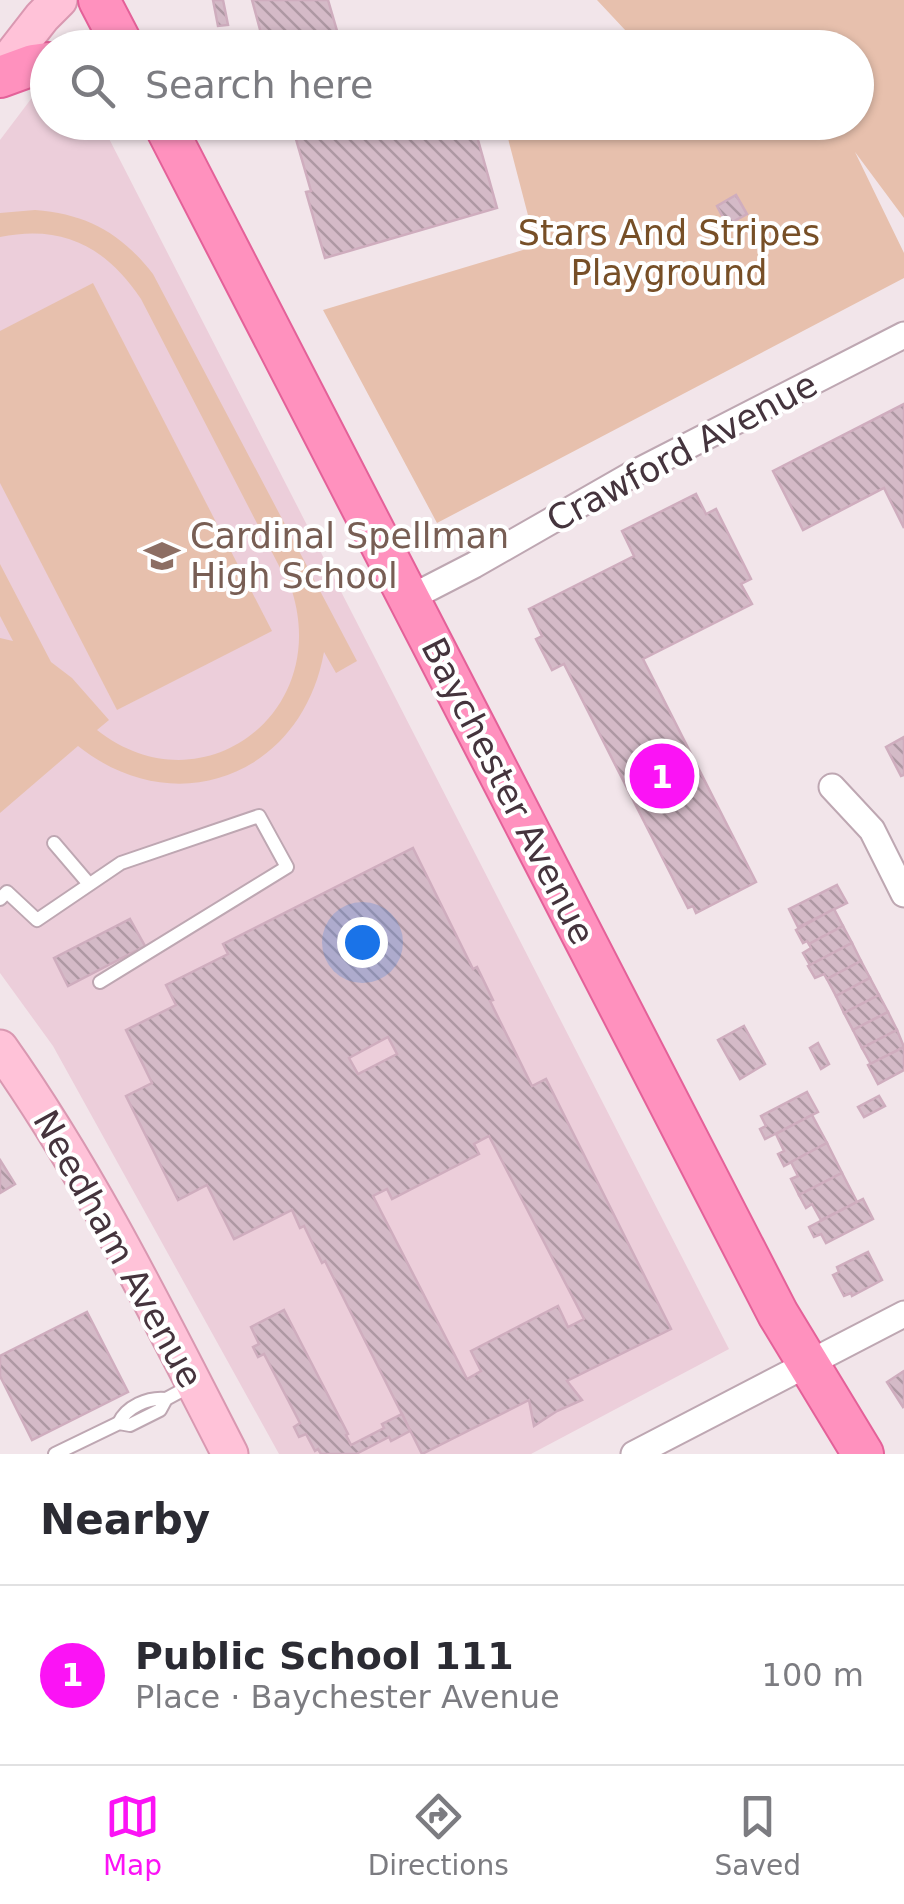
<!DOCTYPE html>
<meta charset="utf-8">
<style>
:root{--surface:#fff;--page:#f7f7f7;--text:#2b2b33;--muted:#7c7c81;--line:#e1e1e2;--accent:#fb13f5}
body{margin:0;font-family:"DejaVu Sans",sans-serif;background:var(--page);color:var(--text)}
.you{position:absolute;left:362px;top:942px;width:35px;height:35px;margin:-25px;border:8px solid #fff;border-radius:50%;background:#1a73e8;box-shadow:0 0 0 15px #1a73e833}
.badge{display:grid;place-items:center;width:65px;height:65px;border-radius:50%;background:var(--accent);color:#fff;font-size:32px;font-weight:700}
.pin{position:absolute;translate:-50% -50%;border:5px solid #fff;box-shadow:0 2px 10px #0006}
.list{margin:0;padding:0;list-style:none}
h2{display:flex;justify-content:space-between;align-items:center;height:130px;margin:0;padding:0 40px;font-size:42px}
h2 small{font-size:32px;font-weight:400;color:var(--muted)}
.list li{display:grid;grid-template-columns:65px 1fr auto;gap:30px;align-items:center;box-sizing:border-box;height:180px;padding:0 40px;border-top:2px solid var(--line)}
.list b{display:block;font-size:38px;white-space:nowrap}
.list p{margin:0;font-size:32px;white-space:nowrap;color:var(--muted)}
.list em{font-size:32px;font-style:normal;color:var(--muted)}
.icon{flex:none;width:55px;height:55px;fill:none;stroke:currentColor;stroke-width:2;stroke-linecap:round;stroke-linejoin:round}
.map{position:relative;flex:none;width:904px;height:1454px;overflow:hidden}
.search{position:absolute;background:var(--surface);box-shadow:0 2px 8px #0004;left:30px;right:30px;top:30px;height:110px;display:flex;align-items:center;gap:25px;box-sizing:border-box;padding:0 35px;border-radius:55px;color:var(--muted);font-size:38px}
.sheet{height:310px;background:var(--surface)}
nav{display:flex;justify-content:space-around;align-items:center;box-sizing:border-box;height:140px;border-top:2px solid var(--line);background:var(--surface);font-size:28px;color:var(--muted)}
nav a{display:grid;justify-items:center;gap:5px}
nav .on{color:var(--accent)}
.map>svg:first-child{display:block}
</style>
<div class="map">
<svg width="904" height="1454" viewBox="0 0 904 1454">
<defs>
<pattern id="building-back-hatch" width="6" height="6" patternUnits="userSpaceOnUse" patternTransform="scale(2.5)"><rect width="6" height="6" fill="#d4bac7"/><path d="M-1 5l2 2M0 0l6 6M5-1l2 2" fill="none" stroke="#ae98a3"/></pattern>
</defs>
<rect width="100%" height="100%" fill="#f2e5ea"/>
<polygon fill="#ecceda" points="47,97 48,122 101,123 729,1349 531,1454 279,1454 53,1046 0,973 0,140 31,99"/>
<g fill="#e7c0ad">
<polygon points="597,0 904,0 904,218 855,152 904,253 904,278 437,523 323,310 536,246 504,123 856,122 856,48 641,47"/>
<path d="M35,210C87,214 121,233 153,274L357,661L336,673L324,652C302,775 176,824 78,746L0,813V638L13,641L0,616V564L51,662L72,678L109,720L97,730C200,811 331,715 292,591L141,299C106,247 63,224 0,237V213Z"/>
<polygon points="93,283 272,631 117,710 0,483 0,331"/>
</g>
<g fill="url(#building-back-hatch)" stroke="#cfadbe" stroke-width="2.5" fill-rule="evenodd">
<polygon points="213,0 223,0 228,25 218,26"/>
<polygon points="252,0 328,0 342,48 265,48"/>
<polygon points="291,122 473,122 497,208 325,258 306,192 311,191"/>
<polygon points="736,195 747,214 727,225 717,206"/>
<polygon points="904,404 904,528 884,488 803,530 773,471"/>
<polygon points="696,494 706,514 716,509 751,579 741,584 752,604 643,659 756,882 696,913 693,906 688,908 564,664 552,670 536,639 542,636 529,609 634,556 622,531"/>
<polygon points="904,737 904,775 901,776 886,747"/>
<path d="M413,848L473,969L477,967L493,1000L490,1001L532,1086L546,1079L671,1329L567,1381L582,1400L557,1411L534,1426L529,1400L422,1454L325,1261L322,1263L304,1226L300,1228L292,1210L234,1239L207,1185L178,1200L126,1096L152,1083L126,1030L176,1005L166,985L228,954L223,944ZM388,1037L397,1054L358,1074L349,1058ZM489,1136L584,1319L568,1327L558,1306L471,1351L481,1371L467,1379L373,1196L387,1189L392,1199L479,1154L474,1144Z"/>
<polygon points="837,885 847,903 798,927 789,909"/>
<polygon points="834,909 843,926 809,944 807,941 803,943 796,930"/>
<polygon points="130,919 145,946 68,986 54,958"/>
<polygon points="843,926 852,943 810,965 803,953 811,948 809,944"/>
<polygon points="852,943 861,961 827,979 824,974 815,978 808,966"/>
<polygon points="861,961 870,978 836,996 827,979"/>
<polygon points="870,978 879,995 844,1013 836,996"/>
<polygon points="879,995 888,1012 853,1030 844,1013"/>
<polygon points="888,1012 897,1030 862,1048 853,1030"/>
<polygon points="744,1026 765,1064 740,1079 718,1040"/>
<polygon points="897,1030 904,1047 871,1064 862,1048"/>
<polygon points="818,1043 829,1064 821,1069 810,1048"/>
<polygon points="904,1047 904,1070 878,1084 868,1065"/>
<polygon points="807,1092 818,1112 765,1139 760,1129 766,1126 761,1116"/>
<polygon points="879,1096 885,1106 864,1117 858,1107"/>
<polygon points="812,1115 827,1143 784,1166 778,1154 784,1151 776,1134"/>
<polygon points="827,1143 842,1173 799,1195 791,1179 798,1176 791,1162"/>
<polygon points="0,1160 15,1184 0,1193"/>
<polygon points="842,1173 857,1202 821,1220 812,1204 806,1208 799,1195"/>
<polygon points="863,1199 873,1219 826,1243 821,1234 814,1237 809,1227"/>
<polygon points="868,1252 882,1280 852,1296 851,1293 844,1296 833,1275 839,1272 837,1267"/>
<polygon points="284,1310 348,1434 346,1435 351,1445 384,1428 382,1424 402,1414 410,1431 391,1441 389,1437 356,1454 321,1454 318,1449 315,1451 306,1434 299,1437 294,1427 300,1423 264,1354 258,1357 253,1347 259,1344 251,1327"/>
<polygon points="87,1312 128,1392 32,1440 0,1376 0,1356"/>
<polygon points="904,1371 904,1406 903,1407 887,1382"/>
</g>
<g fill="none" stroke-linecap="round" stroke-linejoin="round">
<defs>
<g id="lane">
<polyline points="54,843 89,884"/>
<polyline points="0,899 7,892 37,920 121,863 259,816 287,867 100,982"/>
<path d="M119,1423C126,1407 148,1397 166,1399"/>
<polyline points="55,1454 119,1423 130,1425 160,1410 166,1399 192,1385"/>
</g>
<g id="street">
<polyline points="408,599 474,565 631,475 904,335"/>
<polyline points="832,787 872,830 904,894"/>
<polyline points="634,1454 904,1314"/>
</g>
<g id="secondary">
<polyline points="0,71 42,17 59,0"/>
<path d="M0,1048C90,1175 159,1316 230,1454"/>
</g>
<g id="primary">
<polyline points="99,0 124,48"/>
<polyline points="0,77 33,65 48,63"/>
<polyline points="163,122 778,1314 863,1454"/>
</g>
</defs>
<use href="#lane" stroke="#bea7b2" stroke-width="16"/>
<use href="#street" stroke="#bea7b2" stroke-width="29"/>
<use href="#secondary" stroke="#d998b1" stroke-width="39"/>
<use href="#primary" stroke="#e46199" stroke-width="44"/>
<use href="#lane" stroke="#fff" stroke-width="12"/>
<use href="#street" stroke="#fff" stroke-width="25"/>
<use href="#secondary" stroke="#ffc2d8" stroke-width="35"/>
<use href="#primary" stroke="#ff91be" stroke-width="40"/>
</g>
<defs>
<symbol id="school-bare" viewBox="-9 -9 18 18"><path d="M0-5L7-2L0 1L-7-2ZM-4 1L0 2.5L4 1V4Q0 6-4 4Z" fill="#8d6e63" stroke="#fff" stroke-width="2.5" paint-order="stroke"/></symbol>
</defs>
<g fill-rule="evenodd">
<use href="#school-bare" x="137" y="531" width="50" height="50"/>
</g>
<g text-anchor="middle" stroke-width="8" stroke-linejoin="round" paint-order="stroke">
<g font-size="35" fill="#774f27" stroke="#fff">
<text x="669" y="245">Stars And Stripes<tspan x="669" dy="40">Playground</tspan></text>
</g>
<g font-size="35" fill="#45343d" stroke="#fff">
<text transform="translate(682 452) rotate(-28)" y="12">Crawford Avenue</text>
<text transform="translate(508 791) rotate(63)" y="12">Baychester Avenue</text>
<text transform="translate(118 1249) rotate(61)" y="12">Needham Avenue</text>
</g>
<g font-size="35" fill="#785e54" stroke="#fff" text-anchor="start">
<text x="190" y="548">Cardinal Spellman<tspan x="190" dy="40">High School</tspan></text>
</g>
</g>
</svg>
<div class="you"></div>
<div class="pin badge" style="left:662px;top:776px">1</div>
<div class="search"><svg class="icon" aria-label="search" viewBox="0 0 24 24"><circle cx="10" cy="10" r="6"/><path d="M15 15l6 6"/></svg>Search here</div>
</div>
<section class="sheet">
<h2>Nearby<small></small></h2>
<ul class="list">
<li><span class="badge">1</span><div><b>Public School 111</b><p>Place · Baychester Avenue</p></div><em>100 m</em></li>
</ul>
</section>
<nav>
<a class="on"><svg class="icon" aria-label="map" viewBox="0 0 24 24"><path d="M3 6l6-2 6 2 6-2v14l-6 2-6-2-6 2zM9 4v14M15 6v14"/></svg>Map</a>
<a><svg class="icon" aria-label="directions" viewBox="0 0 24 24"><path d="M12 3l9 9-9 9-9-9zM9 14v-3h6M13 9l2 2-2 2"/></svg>Directions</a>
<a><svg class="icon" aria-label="saved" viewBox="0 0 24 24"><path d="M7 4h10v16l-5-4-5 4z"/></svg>Saved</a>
</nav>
